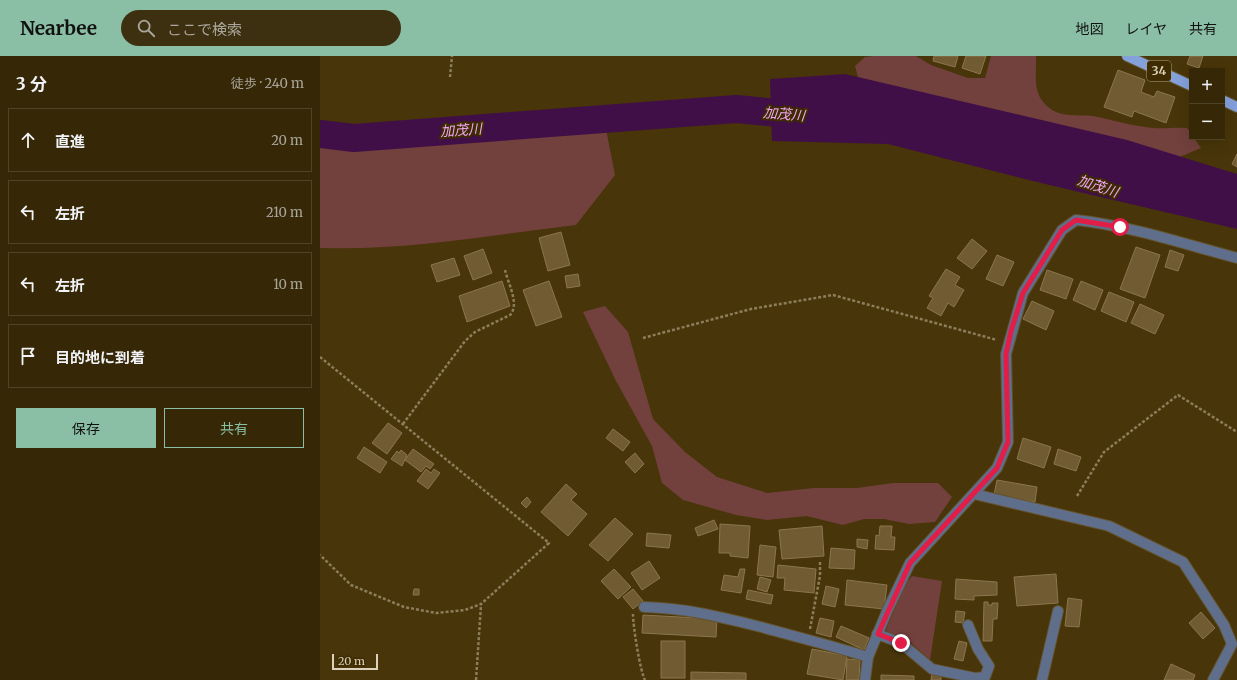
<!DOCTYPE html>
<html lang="ja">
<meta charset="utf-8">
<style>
:root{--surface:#362807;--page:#3d3011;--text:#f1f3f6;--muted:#aaa69b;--line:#504428;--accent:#8abfa5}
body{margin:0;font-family:Merriweather,"Noto Sans JP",serif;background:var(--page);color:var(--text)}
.controls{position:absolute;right:12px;top:12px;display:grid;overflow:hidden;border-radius:0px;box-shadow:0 4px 16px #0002}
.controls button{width:36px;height:36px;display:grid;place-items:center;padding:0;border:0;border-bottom:1px solid var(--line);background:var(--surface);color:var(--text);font:20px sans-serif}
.scale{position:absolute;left:12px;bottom:10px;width:46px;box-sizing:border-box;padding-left:4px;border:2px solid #dcd1bb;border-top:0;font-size:11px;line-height:14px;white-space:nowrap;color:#dcd1bb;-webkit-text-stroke:3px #3e2b00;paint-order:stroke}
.stop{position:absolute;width:12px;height:12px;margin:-9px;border:3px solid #e11d48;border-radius:50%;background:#fff}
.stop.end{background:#e11d48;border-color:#fff;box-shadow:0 1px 4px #0008}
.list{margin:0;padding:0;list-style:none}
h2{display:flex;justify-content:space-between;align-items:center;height:52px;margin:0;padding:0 16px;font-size:17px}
h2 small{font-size:13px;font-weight:400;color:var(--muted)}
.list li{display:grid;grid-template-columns:26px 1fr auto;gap:12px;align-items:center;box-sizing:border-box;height:64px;margin:0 8px 8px;padding:0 8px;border:1px solid var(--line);border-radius:0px}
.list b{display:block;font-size:15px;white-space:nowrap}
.list em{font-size:13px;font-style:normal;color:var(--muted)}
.actions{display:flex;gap:8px;padding:12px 16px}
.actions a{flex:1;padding:9px 0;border:1px solid var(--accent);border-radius:0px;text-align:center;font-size:14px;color:var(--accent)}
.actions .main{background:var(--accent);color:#111}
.icon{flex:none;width:22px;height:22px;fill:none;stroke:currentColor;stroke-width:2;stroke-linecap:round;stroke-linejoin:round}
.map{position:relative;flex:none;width:917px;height:624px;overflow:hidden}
header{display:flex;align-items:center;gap:24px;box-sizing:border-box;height:56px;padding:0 20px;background:var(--accent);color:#111}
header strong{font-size:19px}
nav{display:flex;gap:22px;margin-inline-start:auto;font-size:14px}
.search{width:280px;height:36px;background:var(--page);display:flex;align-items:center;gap:10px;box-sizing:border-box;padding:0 14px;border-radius:22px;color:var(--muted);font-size:15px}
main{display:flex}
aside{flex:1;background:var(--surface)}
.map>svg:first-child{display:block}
</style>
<header>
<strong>Nearbee</strong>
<div class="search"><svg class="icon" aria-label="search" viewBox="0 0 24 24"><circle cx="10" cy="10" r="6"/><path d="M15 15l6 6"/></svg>ここで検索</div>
<nav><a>地図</a><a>レイヤ</a><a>共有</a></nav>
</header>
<main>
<aside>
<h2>3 分<small>徒歩 · 240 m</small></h2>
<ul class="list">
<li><svg class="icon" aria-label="ahead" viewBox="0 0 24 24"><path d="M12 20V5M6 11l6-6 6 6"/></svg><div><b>直進</b></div><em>20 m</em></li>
<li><svg class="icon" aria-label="left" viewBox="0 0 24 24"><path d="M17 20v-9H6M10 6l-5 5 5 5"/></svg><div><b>左折</b></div><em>210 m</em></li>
<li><svg class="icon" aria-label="left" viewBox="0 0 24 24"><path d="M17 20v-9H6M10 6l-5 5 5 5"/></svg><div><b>左折</b></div><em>10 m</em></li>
<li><svg class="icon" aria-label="arrive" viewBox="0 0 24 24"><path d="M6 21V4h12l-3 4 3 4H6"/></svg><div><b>目的地に到着</b></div></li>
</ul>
<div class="actions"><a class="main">保存</a><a>共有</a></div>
</aside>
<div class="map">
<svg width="917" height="624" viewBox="0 0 917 624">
<rect width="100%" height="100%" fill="#483509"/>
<g fill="#72403d">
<path d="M553,0H596L611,9L648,22H665L671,0H716C717,16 712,33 724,47C738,63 755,58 773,60C793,64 812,70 833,72C844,73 855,71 867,72L881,92L850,105L544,44L535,10L545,1Z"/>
<path d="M286,73L295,119L256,169C171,179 85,195 0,192V89L113,86Z"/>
<polygon points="285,250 308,276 333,363 365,396 397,421 447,437 494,432 537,432 573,427 618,427 632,441 615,466 589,468 564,463 544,463 523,469 487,460 447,464 416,459 363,444 342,427 332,390 296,325 263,256"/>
<polygon points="592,520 622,525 610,604 589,585 570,579 566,574 584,530"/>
</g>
<polygon fill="#410f47" points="525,18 807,84 917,118 917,173 721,127 568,88 452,85 450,23"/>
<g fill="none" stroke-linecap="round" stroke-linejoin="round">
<polyline stroke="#410f47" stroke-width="28" points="0,78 34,82 416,53 490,60"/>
</g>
<g fill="#705b32" stroke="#8b764d">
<polygon points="614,0 638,0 635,11 613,5"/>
<polygon points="646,0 666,0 660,18 642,12"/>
<polygon points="870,0 883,0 879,12 867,8"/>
<polygon points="798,14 825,24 821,36 834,41 837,35 855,41 846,67 814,55 812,61 784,51"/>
<polygon points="917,98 917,111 912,108"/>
<polygon points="241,176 250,209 228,215 219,182"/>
<polygon points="652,183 667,195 652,213 637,202"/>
<polygon points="816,191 840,199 825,242 800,233"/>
<polygon points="163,193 172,217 153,224 144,200"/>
<polygon points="850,194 864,199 858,215 845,211"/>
<polygon points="677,199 694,206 683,230 666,223"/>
<polygon points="134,202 140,219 117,226 111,209"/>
<polygon points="626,213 640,221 635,229 644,234 634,251 628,247 621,260 607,252 613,242 609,240"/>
<polygon points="727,214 753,223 746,243 720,234"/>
<polygon points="258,218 260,230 247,232 245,220"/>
<polygon points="182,225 190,250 147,266 139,240"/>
<polygon points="229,225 242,261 216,270 203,234"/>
<polygon points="761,225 783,234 775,254 753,244"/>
<polygon points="789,236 814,246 806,266 781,255"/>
<polygon points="712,245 734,255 726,274 703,263"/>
<polygon points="820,248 844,259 835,278 811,267"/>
<polygon points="68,367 82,377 67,398 52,387"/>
<polygon points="293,373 310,386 303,395 286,382"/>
<polygon points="703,382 731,391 724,412 697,403"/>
<polygon points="44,391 67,406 60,417 37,402"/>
<polygon points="93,393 114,408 110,413 106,410 101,416 85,404"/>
<polygon points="738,393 761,401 756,415 734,408"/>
<polygon points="81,394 87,399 82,410 71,403 77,395 79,397"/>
<polygon points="315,397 324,408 315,417 305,406"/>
<polygon points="106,413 111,417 114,413 120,417 108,433 97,425"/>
<polygon points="677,424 717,431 715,446 674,439"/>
<polygon points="246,428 257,438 251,444 267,458 248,480 221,456"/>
<polygon points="207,441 211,446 206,452 201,447"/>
<polygon points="295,462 313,478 288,505 269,489"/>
<polygon points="394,464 398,473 378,480 375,472"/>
<polygon points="400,468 430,470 428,502 410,500 410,497 399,497"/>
<polygon points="502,470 504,500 462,503 459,474"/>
<polygon points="560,470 572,470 571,481 575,481 574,494 555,493 556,479 559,480"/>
<polygon points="327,477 351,479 349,492 326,490"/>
<polygon points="537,483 548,484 547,493 537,491"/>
<polygon points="440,489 456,491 453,521 437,519"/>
<polygon points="511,492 535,494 534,513 509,512"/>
<polygon points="329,505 340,522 322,534 311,517"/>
<polygon points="458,509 496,513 494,537 464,534 465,522 457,522"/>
<polygon points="294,513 311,531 298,543 281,525"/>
<polygon points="420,513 425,513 421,537 401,534 404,519 418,521"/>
<polygon points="736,518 738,547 697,550 694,521"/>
<polygon points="440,521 451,524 447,536 437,533"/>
<polygon points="636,523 677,526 677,539 654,540 654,544 635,543"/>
<polygon points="527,524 567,529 564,553 525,549"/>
<polygon points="506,530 519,533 515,551 502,548"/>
<polygon points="94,533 99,533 99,539 93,539"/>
<polygon points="313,533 323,545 313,553 303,541"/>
<polygon points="428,534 453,539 451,548 426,543"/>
<polygon points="748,542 762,544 759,571 745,570"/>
<polygon points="664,546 668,546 668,549 672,549 672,547 678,547 677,563 673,563 672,585 663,585"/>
<polygon points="636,555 645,556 643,567 635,566"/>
<polygon points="881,556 895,572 883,583 869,567"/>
<polygon points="323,559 397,563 396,581 322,577"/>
<polygon points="500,562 514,565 511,581 496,577"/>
<polygon points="521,570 549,582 544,594 516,581"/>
<rect x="341" y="585" width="24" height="37"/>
<polygon points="639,585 647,587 643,605 634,603"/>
<polygon points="492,593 527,600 523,624 487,618"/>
<polygon points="527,603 540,604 539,624 526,624"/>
<polygon points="851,608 875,619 873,624 844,624"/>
<polygon points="371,616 426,617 426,624 371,624"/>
<polygon points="612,617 621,618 621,624 611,624"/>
<polygon points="561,619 594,620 594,624 561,624"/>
</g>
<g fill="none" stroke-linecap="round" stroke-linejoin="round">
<defs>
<g id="minor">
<polyline points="654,438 789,470 863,506 904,569 912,588 893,624"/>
<path d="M324,551C366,552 401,561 441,571C477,581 513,590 548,601"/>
<polyline points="557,578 581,587 612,613 655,622 665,621 669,610 658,593 648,569"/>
<path d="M545,624L548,601L568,553L590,507L677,412L688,386L686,298L703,237L742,174L756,164C811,170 864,188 917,202"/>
<polyline points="722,624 738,555"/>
</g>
<g id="major">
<polyline points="807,0 872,30"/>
<polyline points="902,44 917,51"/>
</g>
</defs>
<use href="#minor" stroke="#635129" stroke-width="12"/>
<use href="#major" stroke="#635129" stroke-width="12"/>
<g stroke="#8c7d5b" stroke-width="2.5" stroke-dasharray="3 2" stroke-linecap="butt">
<polyline points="130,21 132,0"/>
<polyline points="323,282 431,253 513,239 677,284"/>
<polyline points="0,301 229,487 161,548 145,554 116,557 84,551 31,529 0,499"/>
<path d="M83,368L145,285L155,276L190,259C200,249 188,227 185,214"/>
<polyline points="757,440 784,396 858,339 917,376"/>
<path d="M313,558C313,570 320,615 325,624"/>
<polyline points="490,573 500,520 500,506"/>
<polyline points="156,624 161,549"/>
</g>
<use href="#minor" stroke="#5f6e8b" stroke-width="10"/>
<use href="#major" stroke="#84a1db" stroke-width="10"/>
</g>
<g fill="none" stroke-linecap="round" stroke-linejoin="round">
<polyline stroke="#e11d48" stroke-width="5" points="581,587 558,578 590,507 677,412 688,386 686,298 691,275 703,237 742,174 756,164 800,171"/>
</g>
<g text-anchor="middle" stroke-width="4" stroke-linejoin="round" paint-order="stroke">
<rect fill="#3e2b00" stroke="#ad9f83" stroke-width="1" x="827" y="5" width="24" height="20" rx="3"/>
<g font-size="12" font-weight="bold" fill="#dcd1bb">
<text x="839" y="19">34</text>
</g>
<g font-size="14" font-style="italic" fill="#f1a6f8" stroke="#3e2b00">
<text transform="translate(464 58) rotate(5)" y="5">加茂川</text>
<text transform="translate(141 74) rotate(-4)" y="5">加茂川</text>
<text transform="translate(778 130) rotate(18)" y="5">加茂川</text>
</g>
</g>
</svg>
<div class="controls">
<button>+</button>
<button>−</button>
</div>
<div class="scale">20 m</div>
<div class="stop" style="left:800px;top:171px"></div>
<div class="stop end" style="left:581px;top:587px"></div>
</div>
</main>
